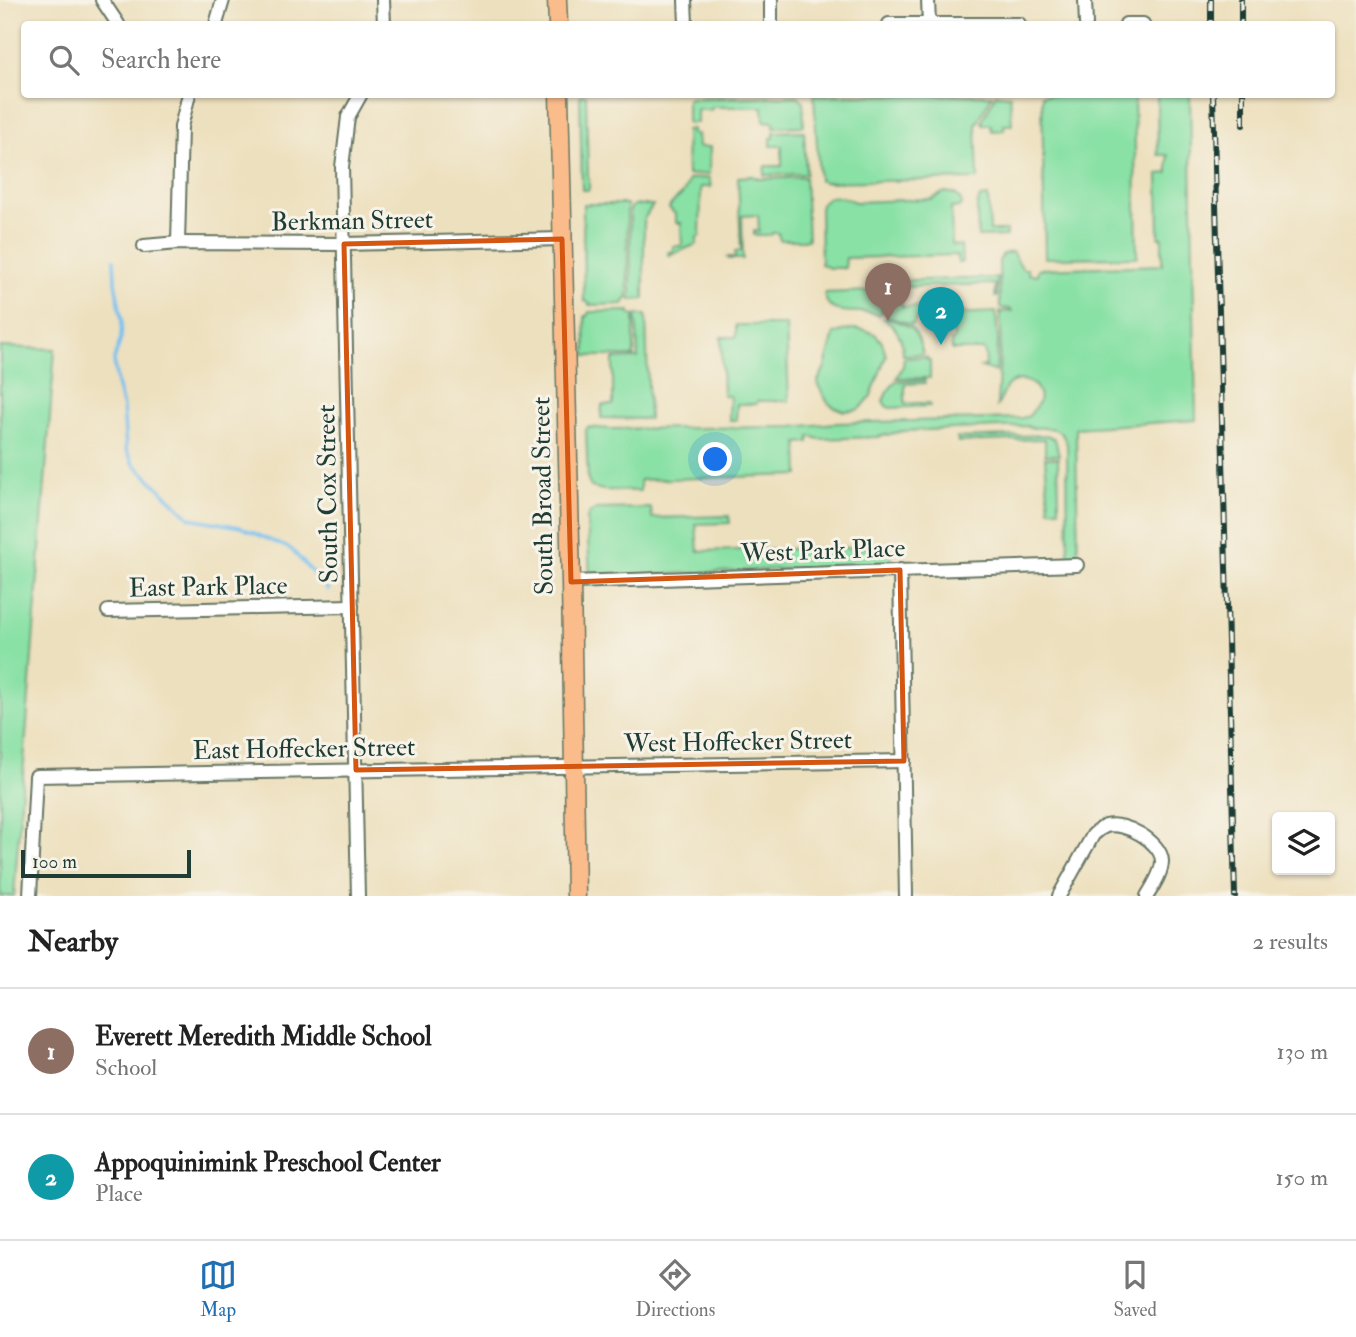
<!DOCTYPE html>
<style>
:root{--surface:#fff;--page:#f6f6f6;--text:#222;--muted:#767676;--line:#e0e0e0;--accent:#1f6fb2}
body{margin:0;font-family:"IM FELL Double Pica",serif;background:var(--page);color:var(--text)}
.controls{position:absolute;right:21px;bottom:21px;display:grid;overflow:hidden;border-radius:7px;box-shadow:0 2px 5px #0004}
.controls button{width:63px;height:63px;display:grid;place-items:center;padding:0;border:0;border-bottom:2px solid var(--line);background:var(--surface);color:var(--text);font:35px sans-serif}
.scale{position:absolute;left:21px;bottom:18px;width:170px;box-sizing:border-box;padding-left:7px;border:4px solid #1f3d34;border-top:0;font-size:19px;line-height:24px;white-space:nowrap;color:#1f3d34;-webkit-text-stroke:5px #f7f3e8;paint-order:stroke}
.you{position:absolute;left:716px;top:460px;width:24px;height:24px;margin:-18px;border:5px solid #fff;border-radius:50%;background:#1a73e8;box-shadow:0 0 0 10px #1a73e833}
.badge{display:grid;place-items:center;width:46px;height:46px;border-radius:50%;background:var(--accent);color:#fff;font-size:23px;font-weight:700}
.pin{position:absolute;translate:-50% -58px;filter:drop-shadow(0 2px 4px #0008)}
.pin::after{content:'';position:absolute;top:37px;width:24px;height:21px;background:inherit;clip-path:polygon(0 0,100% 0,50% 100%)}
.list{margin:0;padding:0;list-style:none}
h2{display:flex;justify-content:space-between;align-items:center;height:91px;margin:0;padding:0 28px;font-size:30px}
h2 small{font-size:23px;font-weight:400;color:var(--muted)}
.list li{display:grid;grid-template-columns:46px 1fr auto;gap:21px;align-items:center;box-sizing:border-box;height:126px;padding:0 28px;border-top:2px solid var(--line)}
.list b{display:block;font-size:26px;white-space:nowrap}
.list p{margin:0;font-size:23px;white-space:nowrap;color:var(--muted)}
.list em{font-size:23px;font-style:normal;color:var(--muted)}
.icon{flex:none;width:38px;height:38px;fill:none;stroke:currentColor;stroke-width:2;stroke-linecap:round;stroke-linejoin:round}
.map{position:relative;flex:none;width:1356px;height:896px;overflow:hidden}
.search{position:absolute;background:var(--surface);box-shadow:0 2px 5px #0004;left:21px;right:21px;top:21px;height:77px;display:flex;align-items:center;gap:18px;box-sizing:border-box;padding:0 24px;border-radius:7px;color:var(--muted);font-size:26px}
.sheet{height:343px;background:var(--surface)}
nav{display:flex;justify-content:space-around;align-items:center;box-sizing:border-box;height:98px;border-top:2px solid var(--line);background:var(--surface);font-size:19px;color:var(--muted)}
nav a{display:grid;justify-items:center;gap:4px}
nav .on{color:var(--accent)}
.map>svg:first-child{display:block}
</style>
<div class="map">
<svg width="1356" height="896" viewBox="0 0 1356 896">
<rect width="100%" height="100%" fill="#f7f3e8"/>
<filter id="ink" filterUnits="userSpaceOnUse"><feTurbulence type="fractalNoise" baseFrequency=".0143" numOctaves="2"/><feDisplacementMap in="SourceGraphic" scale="14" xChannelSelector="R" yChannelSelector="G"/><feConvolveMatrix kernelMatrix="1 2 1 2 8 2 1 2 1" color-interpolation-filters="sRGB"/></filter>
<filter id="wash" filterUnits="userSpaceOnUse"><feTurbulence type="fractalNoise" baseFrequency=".00686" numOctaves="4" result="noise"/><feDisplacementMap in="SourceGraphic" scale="28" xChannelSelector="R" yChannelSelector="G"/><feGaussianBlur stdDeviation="1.57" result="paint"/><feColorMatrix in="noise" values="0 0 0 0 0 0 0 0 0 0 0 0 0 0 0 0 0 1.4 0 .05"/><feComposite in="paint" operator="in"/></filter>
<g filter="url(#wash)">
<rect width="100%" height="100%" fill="#ede0be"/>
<g fill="#89e1a6" stroke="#548f6d" stroke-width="2">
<polygon points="996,94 1010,95 1012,125 1004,125 1004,130 992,131 991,125 983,124 982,121"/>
<polygon points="580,95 586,95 588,178 589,179 589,189 588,190 582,190"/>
<polygon points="814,95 992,95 976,125 978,179 824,182 819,180"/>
<polygon points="1042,95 1134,95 1137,257 1045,258"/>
<path d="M1157,95H1190L1196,420L1076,428L1078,561L1068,562L1067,444C1060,424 1047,428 1029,428L1028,426L903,431L878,437L819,439L810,436L809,442L798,443L799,475L640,480V491L603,490L591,487L588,481L586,430L588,427L609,429L791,427L836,423L1022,418L1029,416C1032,412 1037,406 1039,401C1044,384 1018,373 1007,386C1003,392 1001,401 997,406L1001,333L1000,312L1012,311L1011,309L1000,308L999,261L1003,254L1012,252L1023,269H1028V274L1037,275L1038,269L1162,265V238L1159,237L1158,174L1168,173V155H1158Z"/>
<polygon points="798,96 803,101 804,125 802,126 774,127 774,122 764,121 763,107 712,107 711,110 697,110 697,123 688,123 687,121 687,101 689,98"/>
<polygon points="692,129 692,134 697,134 698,147 710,147 709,174 687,175 686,130"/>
<polygon points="804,131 806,174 764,175 765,166 782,166 782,146 771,146 771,138 774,138 774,132"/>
<polygon points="752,176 760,179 805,177 808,240 780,240 778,233 772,233 771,235 754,235 754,231 759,231 758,215 742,216 743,259 729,259 727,257 735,257 735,252 741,251 738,177"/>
<path d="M709,178L711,187H701L700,237H697V244L668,256V252H673V246H682L681,223H676V215L669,208C672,201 678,199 683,193C686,189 687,184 689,179Z"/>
<path d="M945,192C955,193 959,195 962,204L960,207L951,208L952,245L961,246L962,262L960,263H958L957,255L846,258L845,268H829L821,264L820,207C826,191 843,197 855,202L931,199Z"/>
<polygon points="988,197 990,231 1006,231 1006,236 978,237 977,206 980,198"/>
<polygon points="583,204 627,204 628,298 626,299 623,304 589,305 588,302 584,301"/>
<polygon points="633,205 653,205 644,219 644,299 631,300 630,210"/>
<polygon points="997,278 997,297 995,297 995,284 901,287 902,307 925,307 912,325 886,316 884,313 884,281"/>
<path d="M871,291L881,300L882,312L878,315C857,306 829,322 824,293Z"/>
<polygon points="630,311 630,314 634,316 634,356 586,356 585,316 587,316 589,312"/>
<polygon points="996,312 998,341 996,372 981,367 985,366 986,358 984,350 952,350 951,341 954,340 953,314"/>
<polygon points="636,315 646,315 649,419 601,418 602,405 613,405 613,359 638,358"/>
<path d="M887,318C913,327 916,327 923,354L903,355C903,340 897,327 884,319Z"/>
<polygon points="736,325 786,325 789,401 757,401 757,404 737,404 736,420 729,420 730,396 723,395 721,337 736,337"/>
<polygon points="853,329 865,330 875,334 882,342 886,356 871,396 862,407 857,410 844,411 834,407 828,403 819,387 818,381 825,367 834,334 842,331"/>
<polygon points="0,347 55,349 14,896 0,896"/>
<polygon points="927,357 927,360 930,360 930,378 897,378 903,366 904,358"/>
<polygon points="925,380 925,383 905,384 905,403 930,403 930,406 890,408 886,406 883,401 887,392 896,381"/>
<polygon points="1047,435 1055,439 1059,455 1045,455 1045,439 958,442 957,438"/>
<polygon points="1045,458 1058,458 1059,509 1049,509"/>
<polygon points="651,508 652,518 729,516 730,523 696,524 698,551 879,547 890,550 892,560 887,565 590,577 587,519 589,514 596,509"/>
</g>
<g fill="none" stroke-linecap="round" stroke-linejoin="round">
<polyline stroke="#74c0ee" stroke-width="3.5" points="114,260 115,282 122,320 121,338 114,360 117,384 123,407 126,449 133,463 190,518 240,527 291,549 328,590"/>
</g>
</g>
<g filter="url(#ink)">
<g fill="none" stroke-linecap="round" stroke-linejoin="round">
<defs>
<g id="street">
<polyline points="102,0 118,24"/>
<polyline points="383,0 384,24"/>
<polyline points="685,0 686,24"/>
<polyline points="771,0 771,24"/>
<polyline points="928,0 929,24"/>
<polyline points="1085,0 1086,24"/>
<polyline points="216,24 223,0"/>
<polyline points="889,24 1019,24"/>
<polyline points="1126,24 1143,24"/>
<polyline points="178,243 181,127 189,94"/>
<polyline points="144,246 178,243 344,244 562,239"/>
<polyline points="900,570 906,896"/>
<polyline points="571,582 1077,565"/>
<polyline points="108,611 352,606"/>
<polyline points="30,896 36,776 904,761"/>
<polyline points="358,896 342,167 348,117 361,94"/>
<path d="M1059,896L1093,835C1097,831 1101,828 1106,826C1124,821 1161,841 1162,861C1162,873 1153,886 1147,896"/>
</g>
<g id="primary">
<polyline points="557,0 558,24"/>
<polyline points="559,94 571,582 576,896"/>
</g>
</defs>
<use href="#street" stroke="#677664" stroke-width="16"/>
<use href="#primary" stroke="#677664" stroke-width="21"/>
<use href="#street" stroke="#fff" stroke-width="12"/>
<use href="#primary" stroke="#fabc8b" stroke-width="18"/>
<defs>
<g id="rail">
<polyline points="1211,0 1211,24"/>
<polyline points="1241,0 1241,24"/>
<polyline points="1213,94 1235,896"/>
<polyline points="1243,94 1243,125"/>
</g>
</defs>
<use href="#rail" stroke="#1f3d34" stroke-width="6"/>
<use href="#rail" stroke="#f7f3e8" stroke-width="3.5" stroke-dasharray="10" stroke-linecap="butt"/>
</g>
</g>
<path fill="none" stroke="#d45610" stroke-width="5" stroke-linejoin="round" d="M562,239L571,582L900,570L904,761L356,770L344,244Z"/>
<g text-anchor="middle" stroke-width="6" stroke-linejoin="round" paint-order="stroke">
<g font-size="26" fill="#1f3d34" stroke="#f7f3e8">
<text transform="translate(352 220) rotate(-1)" y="9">Berkman Street</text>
<text transform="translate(327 494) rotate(-91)" y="9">South Cox Street</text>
<text transform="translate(542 496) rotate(-91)" y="9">South Broad Street</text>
<text transform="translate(823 550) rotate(-2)" y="9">West Park Place</text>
<text transform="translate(208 586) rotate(-1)" y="9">East Park Place</text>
<text transform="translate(738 741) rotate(-1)" y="9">West Hoffecker Street</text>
<text transform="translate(304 748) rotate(-1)" y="9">East Hoffecker Street</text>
</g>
</g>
</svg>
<div class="controls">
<button><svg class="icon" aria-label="layers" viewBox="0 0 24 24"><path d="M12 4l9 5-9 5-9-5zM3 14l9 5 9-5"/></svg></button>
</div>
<div class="scale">100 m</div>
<div class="you"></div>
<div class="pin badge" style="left:888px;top:321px;background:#8d6e63">1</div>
<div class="pin badge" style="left:941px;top:345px;background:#0f9aa8">2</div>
<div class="search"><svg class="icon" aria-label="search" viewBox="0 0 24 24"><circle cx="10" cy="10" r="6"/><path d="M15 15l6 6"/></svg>Search here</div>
</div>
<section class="sheet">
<h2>Nearby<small>2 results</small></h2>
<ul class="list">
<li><span class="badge" style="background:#8d6e63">1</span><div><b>Everett Meredith Middle School</b><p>School</p></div><em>130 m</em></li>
<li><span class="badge" style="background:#0f9aa8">2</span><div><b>Appoquinimink Preschool Center</b><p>Place</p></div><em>150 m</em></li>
</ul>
</section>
<nav>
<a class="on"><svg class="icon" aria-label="map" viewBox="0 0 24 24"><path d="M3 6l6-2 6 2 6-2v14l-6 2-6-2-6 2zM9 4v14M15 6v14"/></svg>Map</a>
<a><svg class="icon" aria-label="directions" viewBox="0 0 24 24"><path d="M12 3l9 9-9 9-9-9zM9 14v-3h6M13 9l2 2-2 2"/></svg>Directions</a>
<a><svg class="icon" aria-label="saved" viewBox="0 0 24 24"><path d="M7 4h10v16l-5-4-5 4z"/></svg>Saved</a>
</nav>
